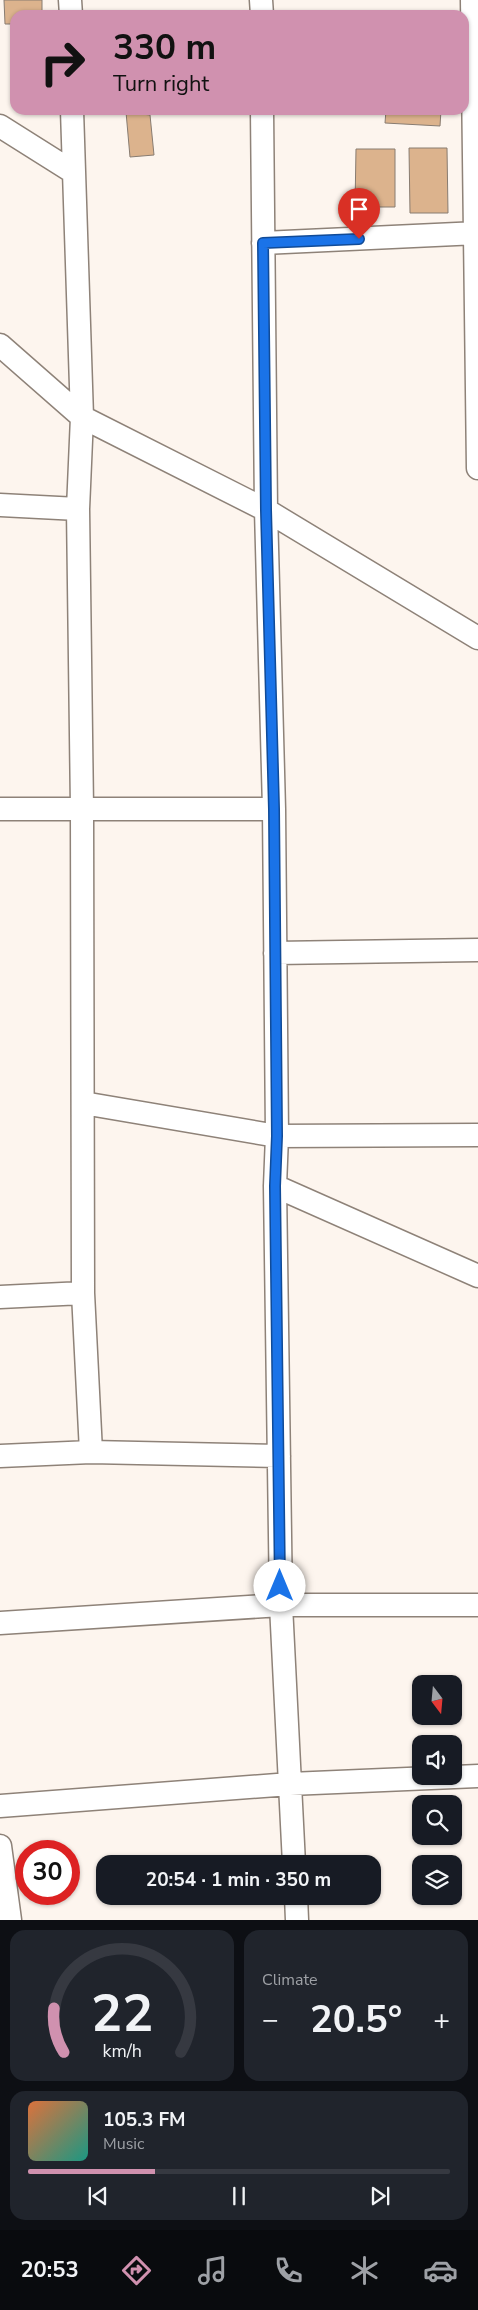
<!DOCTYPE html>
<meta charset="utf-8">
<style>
body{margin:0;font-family:"Nunito Sans",sans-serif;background:#20242c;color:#f1f3f6;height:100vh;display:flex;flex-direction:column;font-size:19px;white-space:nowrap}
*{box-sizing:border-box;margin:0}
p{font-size:16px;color:#9ea1a6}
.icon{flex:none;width:28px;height:28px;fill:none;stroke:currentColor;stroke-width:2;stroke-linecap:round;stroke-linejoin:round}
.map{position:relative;height:1920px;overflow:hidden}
.panel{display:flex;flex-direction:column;gap:10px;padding:10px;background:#0d0f14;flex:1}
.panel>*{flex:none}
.banner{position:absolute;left:10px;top:10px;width:459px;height:105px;border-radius:15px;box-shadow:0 1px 4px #0004;background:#d091af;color:#111;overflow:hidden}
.needle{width:32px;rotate:164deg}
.fabs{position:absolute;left:412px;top:1675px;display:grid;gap:10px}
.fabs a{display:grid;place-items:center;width:50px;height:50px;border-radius:10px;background:#171b24;box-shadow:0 1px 4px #0004;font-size:25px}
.speed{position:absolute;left:15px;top:1840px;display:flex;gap:10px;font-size:25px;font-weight:700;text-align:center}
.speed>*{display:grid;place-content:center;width:65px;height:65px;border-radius:50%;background:#171b24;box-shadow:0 1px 4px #0004;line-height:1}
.speed .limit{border:8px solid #d22;background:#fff;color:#111}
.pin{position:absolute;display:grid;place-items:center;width:42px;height:42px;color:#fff;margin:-51px -21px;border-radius:50% 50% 50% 0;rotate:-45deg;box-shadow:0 0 5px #0007}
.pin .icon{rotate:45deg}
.me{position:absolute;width:55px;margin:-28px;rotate:0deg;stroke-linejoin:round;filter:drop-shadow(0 0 4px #0008)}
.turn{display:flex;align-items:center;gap:18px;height:105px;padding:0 20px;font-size:22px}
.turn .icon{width:65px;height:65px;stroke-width:2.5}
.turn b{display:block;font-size:35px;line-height:42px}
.big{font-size:38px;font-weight:700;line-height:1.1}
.panel .card{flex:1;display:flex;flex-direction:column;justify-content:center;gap:8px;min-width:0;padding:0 18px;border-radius:15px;background:#20242c}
.panel .dial{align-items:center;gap:0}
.dial svg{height:130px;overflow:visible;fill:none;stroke:#363941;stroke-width:7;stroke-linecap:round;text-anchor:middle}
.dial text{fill:#f1f3f6;stroke:none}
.song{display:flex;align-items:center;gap:15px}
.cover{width:60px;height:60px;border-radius:8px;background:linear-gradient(135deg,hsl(20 70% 55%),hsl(170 70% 35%))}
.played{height:5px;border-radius:2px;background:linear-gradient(90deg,#d091af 30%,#363941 30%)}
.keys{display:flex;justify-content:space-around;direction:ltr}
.heat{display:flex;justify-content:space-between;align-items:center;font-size:28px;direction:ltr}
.panel .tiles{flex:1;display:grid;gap:10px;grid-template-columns:1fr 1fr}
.card:last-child{grid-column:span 2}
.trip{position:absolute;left:96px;top:1855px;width:285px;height:50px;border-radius:15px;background:#171b24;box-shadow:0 1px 4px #0004;font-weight:700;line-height:50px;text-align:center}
.menu{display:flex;height:80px;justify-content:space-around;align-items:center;background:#090b0e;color:#9ea1a6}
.menu .icon{width:35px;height:35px}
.menu .active{color:#d091af}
.menu b{font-size:22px;color:#f1f3f6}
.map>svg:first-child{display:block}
.building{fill:#dcb38d;stroke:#887c71}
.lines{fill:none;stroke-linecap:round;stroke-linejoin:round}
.minor-casing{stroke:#8e8278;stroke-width:25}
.minor{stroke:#fff;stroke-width:22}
.route-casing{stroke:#114b97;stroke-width:12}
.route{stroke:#1a73e8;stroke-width:9}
</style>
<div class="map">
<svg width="478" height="1920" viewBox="0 0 478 1920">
<rect width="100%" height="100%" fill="#fdf5ee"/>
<path class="building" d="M4 0H42V15H15V24H5Z
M225 11 226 15H180Z
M386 110H441L440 126 385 123Z
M126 112 150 115 154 155 130 157Z
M409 148H447L448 213H410Z
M356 149H395V207H355Z"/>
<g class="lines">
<defs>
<path id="minor" d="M70 0 71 15
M261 0 262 15
M472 0 478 468
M72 110 82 417 78 509 82 809 83 1293 91 1452
M262 110 266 510 274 809 277 1136 275 1186 281 1605 294 1864
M0 126 73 172
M263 243 478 233
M0 345 82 417 266 510 478 638
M0 505 78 509
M0 809H274
M275 953 478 950
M83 1103 277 1136 478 1135
M275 1186 478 1276
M0 1297 83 1293
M0 1456 91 1452 279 1456
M0 1623 281 1605H478
M0 1806 290 1784 478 1776
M0 1846 10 1920
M296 1896 297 1920"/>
</defs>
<use href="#minor" class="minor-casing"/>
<use href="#minor" class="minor"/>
</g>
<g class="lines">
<defs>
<path id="route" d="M280 1586 275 1186 277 1136 274 809 266 510 263 243 359 239"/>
</defs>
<use href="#route" class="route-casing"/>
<use href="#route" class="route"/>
</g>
</svg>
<div class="fabs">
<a><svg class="needle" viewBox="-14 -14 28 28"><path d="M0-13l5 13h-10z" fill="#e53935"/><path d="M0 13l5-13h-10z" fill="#9ea1a6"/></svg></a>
<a><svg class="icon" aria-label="sound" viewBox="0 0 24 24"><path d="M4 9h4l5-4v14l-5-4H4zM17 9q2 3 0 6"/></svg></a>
<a><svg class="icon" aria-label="search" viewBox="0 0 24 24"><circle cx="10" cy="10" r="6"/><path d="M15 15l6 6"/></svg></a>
<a><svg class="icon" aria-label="layers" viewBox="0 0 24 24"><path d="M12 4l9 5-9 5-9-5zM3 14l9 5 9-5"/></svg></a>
</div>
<div class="speed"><div class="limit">30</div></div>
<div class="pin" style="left:359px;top:239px;background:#d93025"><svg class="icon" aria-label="arrive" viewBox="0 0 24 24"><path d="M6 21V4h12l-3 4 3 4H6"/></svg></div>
<svg class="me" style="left:280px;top:1586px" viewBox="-20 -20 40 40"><circle r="19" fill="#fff"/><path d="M0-13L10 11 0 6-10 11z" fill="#1a73e8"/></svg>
<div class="trip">20:54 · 1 min · 350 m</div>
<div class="banner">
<div class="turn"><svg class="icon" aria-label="right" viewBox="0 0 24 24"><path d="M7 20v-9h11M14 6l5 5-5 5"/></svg><div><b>330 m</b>Turn right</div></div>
</div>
</div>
<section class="panel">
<div class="tiles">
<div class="card dial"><svg viewBox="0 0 100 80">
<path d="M14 69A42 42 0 1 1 86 69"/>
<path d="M14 69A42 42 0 0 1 8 42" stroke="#d091af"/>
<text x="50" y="56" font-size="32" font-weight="700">22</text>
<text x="50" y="72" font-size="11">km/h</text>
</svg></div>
<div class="card"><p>Climate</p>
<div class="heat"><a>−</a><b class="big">20.5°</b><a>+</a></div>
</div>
<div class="card">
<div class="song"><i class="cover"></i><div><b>105.3 FM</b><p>Music</p></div></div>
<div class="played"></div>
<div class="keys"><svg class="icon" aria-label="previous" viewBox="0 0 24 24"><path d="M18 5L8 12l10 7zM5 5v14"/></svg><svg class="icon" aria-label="pause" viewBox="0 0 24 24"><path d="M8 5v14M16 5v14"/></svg><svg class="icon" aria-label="next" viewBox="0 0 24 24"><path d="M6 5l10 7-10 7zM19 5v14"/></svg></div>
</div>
</div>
</section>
<nav class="menu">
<b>20:53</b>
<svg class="icon active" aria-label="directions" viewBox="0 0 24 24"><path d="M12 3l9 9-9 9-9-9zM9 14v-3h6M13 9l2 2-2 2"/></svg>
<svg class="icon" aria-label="music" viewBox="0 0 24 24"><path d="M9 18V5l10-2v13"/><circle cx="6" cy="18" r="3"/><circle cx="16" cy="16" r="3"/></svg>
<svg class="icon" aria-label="phone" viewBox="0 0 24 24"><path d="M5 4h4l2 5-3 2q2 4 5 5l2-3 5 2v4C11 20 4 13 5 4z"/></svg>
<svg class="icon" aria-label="climate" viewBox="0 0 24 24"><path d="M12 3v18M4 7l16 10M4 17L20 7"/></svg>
<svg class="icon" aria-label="car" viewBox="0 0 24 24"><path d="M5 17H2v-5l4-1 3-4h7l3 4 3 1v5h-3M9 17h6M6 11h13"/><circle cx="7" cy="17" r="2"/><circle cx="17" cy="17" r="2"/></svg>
</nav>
